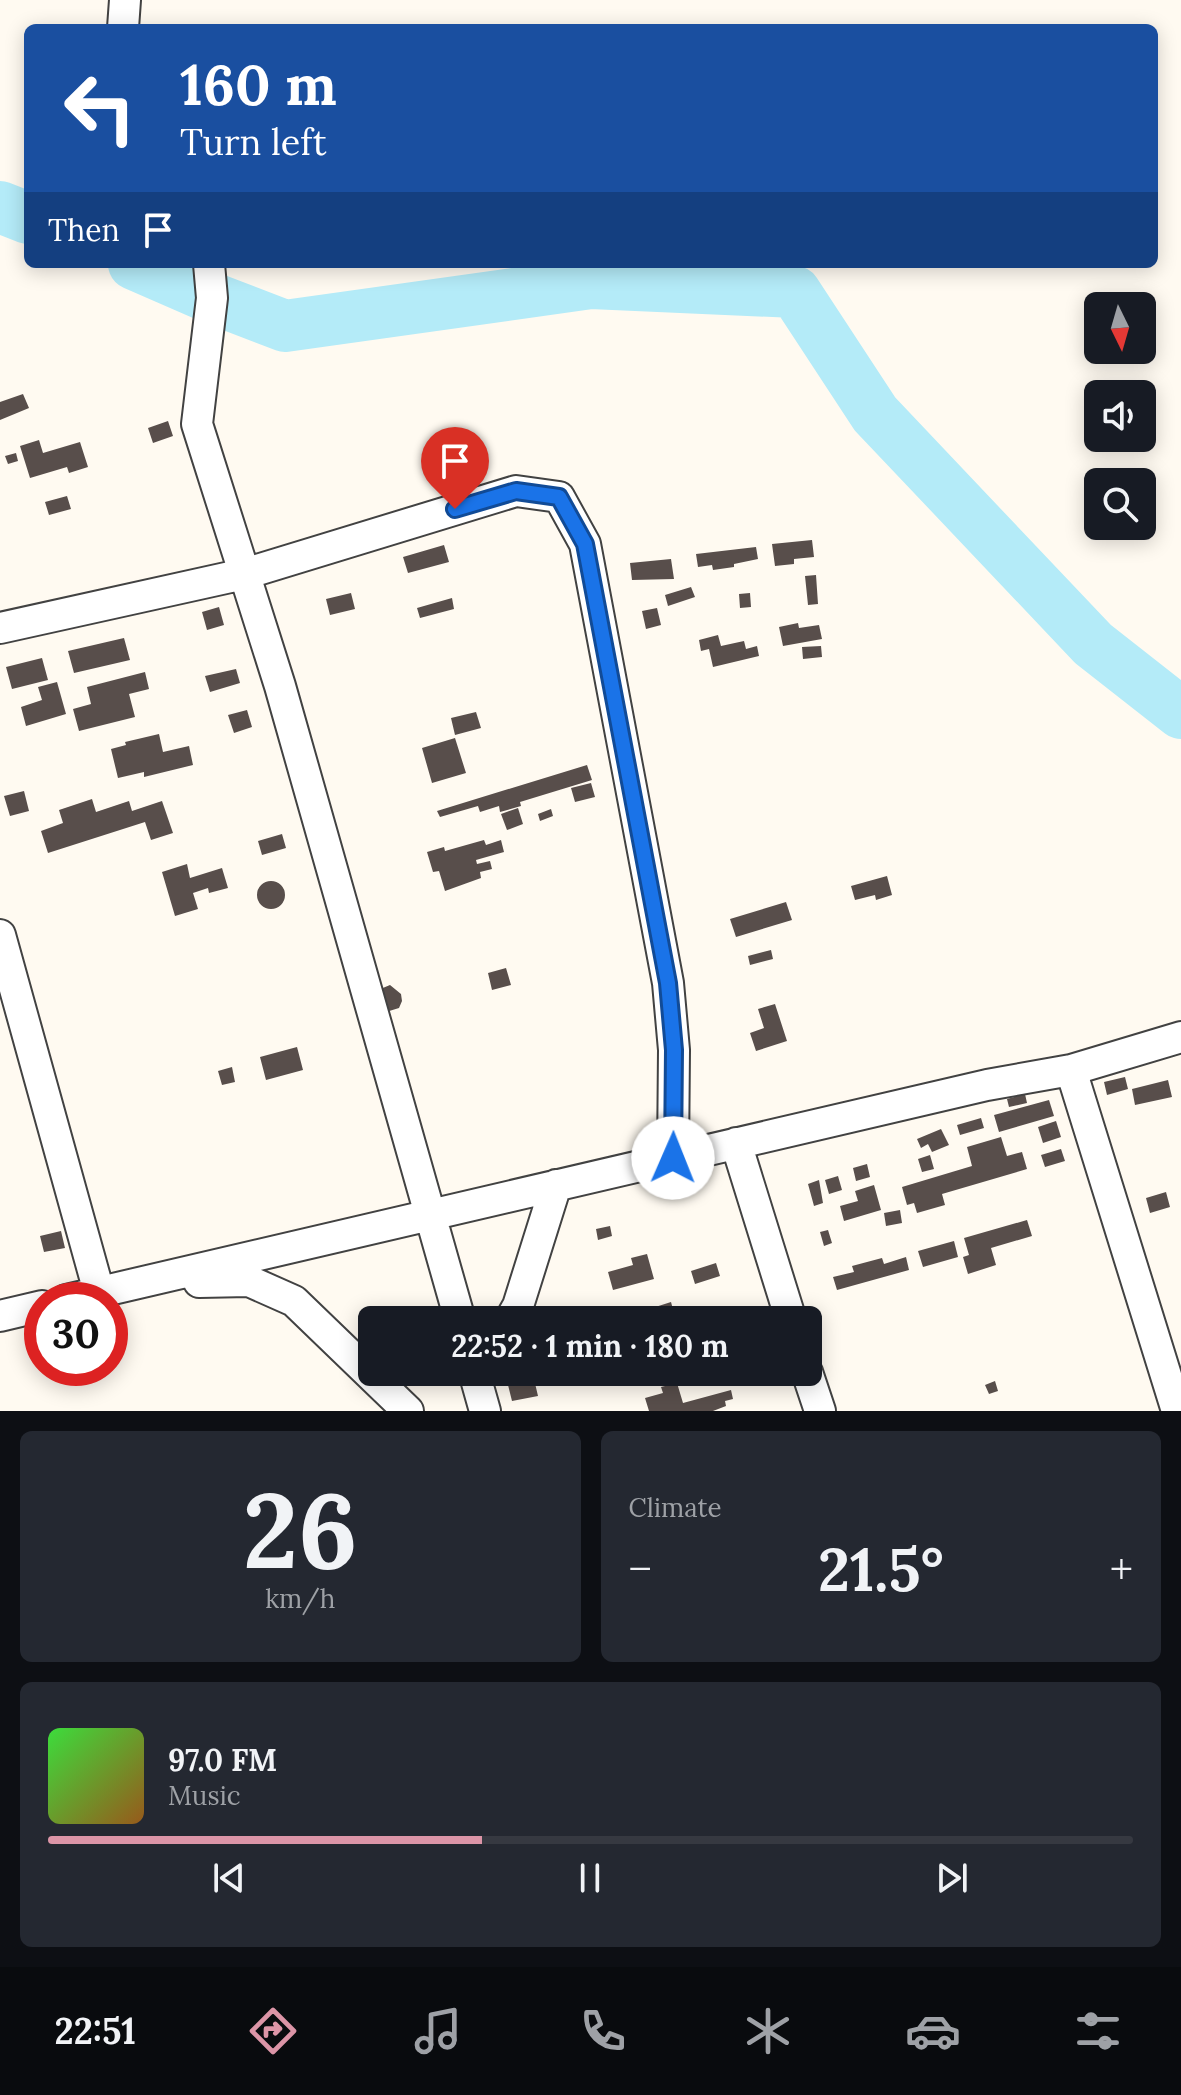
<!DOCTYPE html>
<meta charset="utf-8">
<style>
body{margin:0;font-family:Lora,serif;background:#242831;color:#f1f3f6;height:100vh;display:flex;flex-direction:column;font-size:30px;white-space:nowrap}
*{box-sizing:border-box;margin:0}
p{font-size:26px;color:#9ea1a6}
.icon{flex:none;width:44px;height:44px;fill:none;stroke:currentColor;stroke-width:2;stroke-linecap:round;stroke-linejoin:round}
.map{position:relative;height:1411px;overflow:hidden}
.side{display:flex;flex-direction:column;gap:20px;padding:20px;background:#0d0f14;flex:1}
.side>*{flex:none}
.hud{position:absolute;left:24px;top:24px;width:1134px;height:244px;border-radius:12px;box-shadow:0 4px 20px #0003;background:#1a4fa0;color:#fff;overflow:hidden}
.needle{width:52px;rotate:175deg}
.buttons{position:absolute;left:1084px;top:292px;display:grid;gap:16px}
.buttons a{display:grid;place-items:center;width:72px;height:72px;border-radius:12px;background:#171b24;box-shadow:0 4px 20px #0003;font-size:40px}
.speed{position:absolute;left:24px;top:1282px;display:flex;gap:16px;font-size:40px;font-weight:700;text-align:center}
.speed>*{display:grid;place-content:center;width:104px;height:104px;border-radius:50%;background:#171b24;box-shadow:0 4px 20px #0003;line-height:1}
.speed .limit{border:12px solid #d22;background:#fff;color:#111}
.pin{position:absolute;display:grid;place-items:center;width:68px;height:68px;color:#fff;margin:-82px -34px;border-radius:50% 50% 50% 0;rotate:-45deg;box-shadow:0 0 8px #0007}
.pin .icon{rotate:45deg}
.me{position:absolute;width:88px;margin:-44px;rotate:1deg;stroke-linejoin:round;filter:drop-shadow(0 0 6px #0008)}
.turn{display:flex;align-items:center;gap:28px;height:168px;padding:0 24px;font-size:36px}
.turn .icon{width:104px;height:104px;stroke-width:2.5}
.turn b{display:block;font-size:56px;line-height:68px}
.then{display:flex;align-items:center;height:76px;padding:0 24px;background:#0003;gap:16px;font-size:30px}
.big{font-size:60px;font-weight:700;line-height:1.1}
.side .card{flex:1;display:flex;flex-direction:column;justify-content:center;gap:12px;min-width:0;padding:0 28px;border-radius:12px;background:#242831}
.side .dial{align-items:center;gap:0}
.dial b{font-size:104px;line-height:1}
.song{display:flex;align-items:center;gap:24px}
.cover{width:96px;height:96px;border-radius:12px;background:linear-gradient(135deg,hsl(120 70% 55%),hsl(30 70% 35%))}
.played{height:8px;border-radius:4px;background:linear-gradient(90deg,#dc95a7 40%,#363941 40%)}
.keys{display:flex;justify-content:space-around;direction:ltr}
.heat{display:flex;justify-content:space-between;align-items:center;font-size:44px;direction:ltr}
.side .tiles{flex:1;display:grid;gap:20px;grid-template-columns:1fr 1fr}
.card:last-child{grid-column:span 2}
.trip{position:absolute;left:358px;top:1306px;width:464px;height:80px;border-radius:12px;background:#171b24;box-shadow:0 4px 20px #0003;font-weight:700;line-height:80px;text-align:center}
.tab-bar{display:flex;height:128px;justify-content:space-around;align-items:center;background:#090b0e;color:#9ea1a6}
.tab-bar .icon{width:56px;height:56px}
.tab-bar .current{color:#dc95a7}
.tab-bar b{font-size:36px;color:#f1f3f6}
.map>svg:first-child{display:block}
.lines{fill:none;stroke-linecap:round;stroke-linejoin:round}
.river{stroke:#b4ebf8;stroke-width:52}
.building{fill:#584e4b}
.minor-casing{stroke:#424242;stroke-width:34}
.minor{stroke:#fff;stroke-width:30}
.route-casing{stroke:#114b97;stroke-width:20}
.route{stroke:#1a73e8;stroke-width:14}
</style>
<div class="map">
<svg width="1181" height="1411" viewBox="0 0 1181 1411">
<rect width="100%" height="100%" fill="#fffaf1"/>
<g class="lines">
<path class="river" d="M0 207 28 218
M134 264 212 298 285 326 591 283 795 292 875 414 1093 644 1181 713"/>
</g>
<path class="building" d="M23 394 29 408 0 420V402Z
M168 421 173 436 153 443 148 428Z
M39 440 43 453 80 442 88 467 69 473 67 467 30 478 20 446Z
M16 453 18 461 8 464 5 456Z
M67 496 71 509 49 515 45 502Z
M812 540 814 557 794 559V564L775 566 772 544Z
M444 545 449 562 408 573 403 557Z
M756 547 758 559 734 564V567L713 570 712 565 698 567 696 554Z
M671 559 674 579 632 580 630 563Z
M816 575 818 604 808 605 805 576Z
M691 587 695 597 668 606 665 595Z
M351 593 355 609 330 615 326 599Z
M750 593 751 607 740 608 739 594Z
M452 598 454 609 420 618 417 608Z
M219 607 224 625 207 630 202 612Z
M657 608 661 625 646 629 642 611Z
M798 623 799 628 819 625 822 639 783 646 779 627Z
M718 635 721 646 744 641 746 649 757 646 759 656 713 667 709 649 701 651 699 640Z
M124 638 130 660 74 673 68 651Z
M821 646 822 657 803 659 802 647Z
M42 658 48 680 12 689 6 667Z
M236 669 240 683 210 692 205 676Z
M145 672 149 689 129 694 135 717 79 731 73 709 91 704 87 687Z
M57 682 66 714 26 726 21 707 42 700 38 687Z
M247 710 252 727 234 733 228 715Z
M476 712 481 728 455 735 451 718Z
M159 734 163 752 189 746 193 765 144 777V772L118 778 111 749 126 745 125 742Z
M455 738 466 773 432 783 422 748Z
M587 765 592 780 520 802 521 806 500 812 499 806 480 812 478 806 440 817 437 811Z
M591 783 595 797 575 802 571 788Z
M24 791 29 811 10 816 4 796Z
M92 799 96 812 129 801 132 811 162 801 173 833 151 840 145 822 48 853 41 831 63 823 59 810Z
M518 808 523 824 507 830 501 814Z
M551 809 553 816 540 821 538 814Z
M282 834 286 848 262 855 258 841Z
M484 840 486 845 501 840 504 852 476 860 477 864 490 861 492 869 480 872 481 878 445 891 439 871 433 872 427 852 444 847 445 851Z
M187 864 190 878 222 868 228 888 209 893 208 888 193 893 198 909 175 916 162 872Z
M887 876 892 895 876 900 875 895 855 900 851 886Z
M257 895a14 14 0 1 1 28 0a14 14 0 1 1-28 0Z
M786 902 792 920 736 937 730 919Z
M771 950 773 959 750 965 748 956Z
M506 968 511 985 492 990 488 973Z
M390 985 401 994 402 1001 399 1008 386 1012 378 990Z
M775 1004 787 1041 756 1051 750 1033 764 1028 758 1009Z
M297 1047 303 1070 266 1080 260 1057Z
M232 1067 235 1082 222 1085 218 1071Z
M1125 1077 1128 1089 1107 1095 1104 1082Z
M1168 1080 1172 1097 1135 1105 1132 1089Z
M1025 1094 1027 1103 1009 1107 1007 1099Z
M1049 1100 1054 1116 999 1132 994 1115Z
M981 1118 984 1128 960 1135 957 1125Z
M1056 1121 1061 1137 1043 1143 1038 1127Z
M941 1129 949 1145 932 1152 928 1144 921 1148 917 1139Z
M1001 1137 1007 1156 1022 1152 1027 1169 942 1194 945 1205 917 1213 914 1203 907 1205 902 1187 972 1166 967 1147Z
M1061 1149 1065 1161 1045 1167 1041 1155Z
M930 1155 934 1169 922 1172 918 1159Z
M867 1164 870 1177 856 1181 853 1168Z
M838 1176 842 1190 829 1194 825 1180Z
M819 1180 823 1203 814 1206 808 1184Z
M874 1185 881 1210 844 1221 840 1206 858 1201 855 1191Z
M1166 1192 1170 1207 1150 1213 1146 1198Z
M900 1210 902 1223 886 1226 884 1213Z
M1027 1220 1032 1236 991 1248 996 1265 968 1274 963 1257 969 1255 964 1238Z
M610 1226 612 1236 598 1240 596 1229Z
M828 1230 832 1243 824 1246 820 1232Z
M61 1231 65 1248 44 1252 40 1236Z
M954 1241 958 1257 923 1267 918 1251Z
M647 1254 654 1279 613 1290 608 1272 633 1265 631 1258Z
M906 1257 909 1270 837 1290 833 1277 854 1272 852 1266 882 1258 884 1264Z
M716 1263 720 1276 695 1284 691 1271Z
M671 1302 675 1317 649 1320 646 1310Z
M534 1379 538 1396 512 1401 508 1385Z
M995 1381 998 1391 989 1394 985 1385Z
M677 1383 683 1403 731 1390 733 1399 725 1401 726 1406 713 1411H649L645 1398 663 1393 661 1387Z"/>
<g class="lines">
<defs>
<path id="minor" d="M123 28 125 0
M209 264 212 298 197 424 280 686 460 1320
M0 628 244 574 516 491 559 497 585 544 668 983 674 1050 673 1158
M0 935 99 1292
M1071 1070 1181 1037
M736 1143 791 1320
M199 1282 249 1281 294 1301 408 1411
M66 1300 987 1085 1071 1070 1177 1411
M0 1316 42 1306
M510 1320 518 1306 556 1185
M474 1372 485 1411
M807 1372 820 1411"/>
</defs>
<use href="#minor" class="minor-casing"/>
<use href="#minor" class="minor"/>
</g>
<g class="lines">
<defs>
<path id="route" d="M455 509 516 491 559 497 585 544 668 983 674 1050 673 1158"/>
</defs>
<use href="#route" class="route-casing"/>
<use href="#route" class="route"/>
</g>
</svg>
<div class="buttons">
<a><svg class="needle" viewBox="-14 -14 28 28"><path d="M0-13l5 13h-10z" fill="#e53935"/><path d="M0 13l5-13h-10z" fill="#9ea1a6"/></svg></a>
<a><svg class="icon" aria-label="sound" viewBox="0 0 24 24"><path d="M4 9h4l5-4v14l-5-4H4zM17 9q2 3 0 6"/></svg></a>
<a><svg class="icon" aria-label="search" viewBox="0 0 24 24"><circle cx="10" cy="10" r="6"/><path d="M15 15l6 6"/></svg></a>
</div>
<div class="speed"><div class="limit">30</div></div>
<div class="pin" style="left:455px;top:509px;background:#d93025"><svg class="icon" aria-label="arrive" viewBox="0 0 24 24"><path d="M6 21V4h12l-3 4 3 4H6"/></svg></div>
<svg class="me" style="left:673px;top:1158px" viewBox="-20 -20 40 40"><circle r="19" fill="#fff"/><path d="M0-13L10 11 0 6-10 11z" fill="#1a73e8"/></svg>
<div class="trip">22:52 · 1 min · 180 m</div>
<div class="hud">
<div class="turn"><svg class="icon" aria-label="left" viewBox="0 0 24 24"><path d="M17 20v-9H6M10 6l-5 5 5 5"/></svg><div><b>160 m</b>Turn left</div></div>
<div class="then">Then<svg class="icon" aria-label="arrive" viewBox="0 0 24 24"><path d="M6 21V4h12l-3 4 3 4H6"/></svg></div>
</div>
</div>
<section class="side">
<div class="tiles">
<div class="card dial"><b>26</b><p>km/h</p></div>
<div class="card"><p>Climate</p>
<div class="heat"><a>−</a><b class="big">21.5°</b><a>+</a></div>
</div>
<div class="card">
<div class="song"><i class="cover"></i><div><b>97.0 FM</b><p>Music</p></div></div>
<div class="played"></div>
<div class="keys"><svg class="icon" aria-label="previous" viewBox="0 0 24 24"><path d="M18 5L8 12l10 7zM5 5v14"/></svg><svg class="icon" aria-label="pause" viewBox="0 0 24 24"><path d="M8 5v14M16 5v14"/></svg><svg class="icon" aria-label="next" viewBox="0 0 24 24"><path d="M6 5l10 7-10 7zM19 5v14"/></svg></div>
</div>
</div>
</section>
<nav class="tab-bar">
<b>22:51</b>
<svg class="icon current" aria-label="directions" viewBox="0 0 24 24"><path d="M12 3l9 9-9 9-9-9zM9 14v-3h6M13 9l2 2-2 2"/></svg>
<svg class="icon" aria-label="music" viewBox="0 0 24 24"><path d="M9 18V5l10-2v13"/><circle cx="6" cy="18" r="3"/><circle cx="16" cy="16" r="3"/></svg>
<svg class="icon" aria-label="phone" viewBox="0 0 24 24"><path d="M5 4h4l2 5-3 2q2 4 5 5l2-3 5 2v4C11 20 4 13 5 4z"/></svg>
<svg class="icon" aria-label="climate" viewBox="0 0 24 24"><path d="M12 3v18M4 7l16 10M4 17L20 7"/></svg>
<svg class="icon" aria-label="car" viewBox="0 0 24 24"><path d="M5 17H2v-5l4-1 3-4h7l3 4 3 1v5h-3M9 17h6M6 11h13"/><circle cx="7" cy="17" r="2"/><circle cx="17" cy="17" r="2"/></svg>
<svg class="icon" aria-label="filters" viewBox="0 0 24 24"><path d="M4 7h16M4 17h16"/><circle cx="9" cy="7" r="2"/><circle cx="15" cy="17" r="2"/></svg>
</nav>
